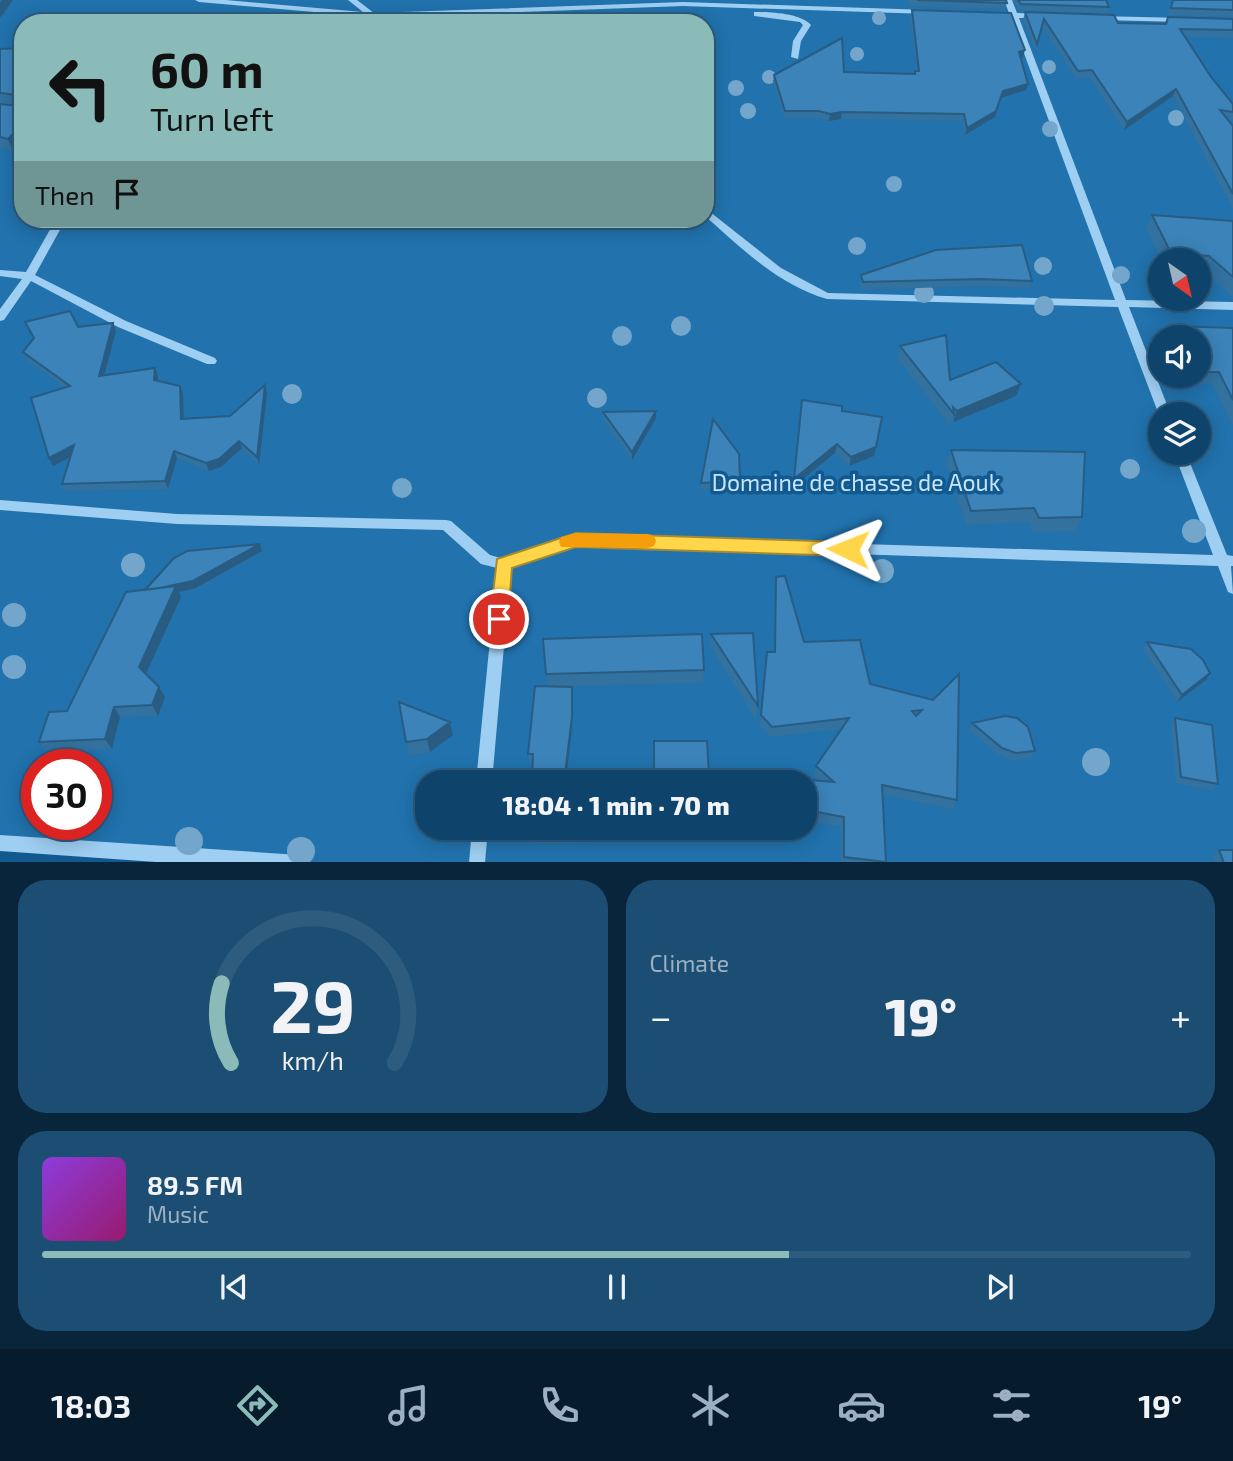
<!DOCTYPE html>
<meta charset="utf-8">
<style>
body{margin:0;font-family:"Exo 2",sans-serif;background:#1c4e74;color:#f1f3f6;height:100vh;display:flex;flex-direction:column;font-size:26px;white-space:nowrap}
*{box-sizing:border-box;margin:0}
p{font-size:23px;color:#9bb0c2}
.icon{flex:none;width:38px;height:38px;fill:none;stroke:currentColor;stroke-width:2;stroke-linecap:round;stroke-linejoin:round}
.map{position:relative;height:862px;overflow:hidden}
.sheet{display:flex;flex-direction:column;gap:18px;padding:18px;background:#08253b;flex:1}
.sheet>*{flex:none}
.top-card{position:absolute;left:14px;top:14px;width:700px;height:214px;border-radius:28px;box-shadow:0 4px 18px #0003,0 0 0 2px #2e5c7f;background:#8bbbb9;color:#111;overflow:hidden}
.needle{width:46px;rotate:146deg}
.tools{position:absolute;left:1148px;top:248px;display:grid;gap:14px}
.tools a{display:grid;place-items:center;width:63px;height:63px;border-radius:50%;background:#0e436c;box-shadow:0 4px 18px #0003,0 0 0 2px #2e5c7f;font-size:35px}
.speed{position:absolute;left:21px;top:749px;display:flex;gap:14px;font-size:35px;font-weight:700;text-align:center}
.speed>*{display:grid;place-content:center;width:91px;height:91px;border-radius:50%;background:#0e436c;box-shadow:0 4px 18px #0003,0 0 0 2px #2e5c7f;line-height:1}
.speed .limit{border:10px solid #d22;background:#fff;color:#111}
.pin{position:absolute;display:grid;place-items:center;width:60px;height:60px;color:#fff;margin:-30px;border:4px solid #fff;border-radius:50%;box-shadow:0 2px 7px #0007}
.me{position:absolute;width:77px;margin:-38px;rotate:272deg;stroke-linejoin:round;filter:drop-shadow(0 0 5px #0008)}
.turn{display:flex;align-items:center;gap:24px;height:147px;padding:0 21px;font-size:32px}
.turn .icon{width:91px;height:91px;stroke-width:2.5}
.turn b{display:block;font-size:49px;line-height:60px}
.then{display:flex;align-items:center;height:66px;padding:0 21px;background:#0003;gap:14px;font-size:26px}
.big{font-size:52px;font-weight:800;line-height:1.1}
.sheet .tile{flex:1;display:flex;flex-direction:column;justify-content:center;gap:10px;min-width:0;padding:0 24px;border-radius:28px;background:#1c4e74}
.sheet .dial{align-items:center;gap:0}
.dial svg{height:182px;overflow:visible;fill:none;stroke:#2e5c7f;stroke-width:7;stroke-linecap:round;text-anchor:middle}
.dial text{fill:#f1f3f6;stroke:none}
.song{display:flex;align-items:center;gap:21px}
.cover{width:84px;height:84px;border-radius:10px;background:linear-gradient(135deg,hsl(270 70% 55%),hsl(320 70% 35%))}
.played{height:7px;border-radius:4px;background:linear-gradient(90deg,#8bbbb9 65%,#2e5c7f 65%)}
.keys{display:flex;justify-content:space-around;direction:ltr}
.heat{display:flex;justify-content:space-between;align-items:center;font-size:38px;direction:ltr}
.sheet .tiles{flex:1;display:grid;gap:18px;grid-template-columns:1fr 1fr}
.tile:last-child{grid-column:span 2}
.trip{position:absolute;left:415px;top:770px;width:402px;height:70px;border-radius:28px;background:#0e436c;box-shadow:0 4px 18px #0003,0 0 0 2px #2e5c7f;font-weight:800;line-height:70px;text-align:center}
.dock{display:flex;height:112px;justify-content:space-around;align-items:center;background:#061b2b;color:#9bb0c2}
.dock .icon{width:49px;height:49px}
.dock .on{color:#8bbbb9}
.dock b{font-size:32px;color:#f1f3f6}
.map>svg:first-child{display:block}
.green{fill:#2172ad;fill-rule:evenodd}
.lines{fill:none;stroke-linecap:round;stroke-linejoin:round}
.minor{fill:#9ecef2;fill-rule:evenodd}
.tree{fill:#74a6cc}
.wall{fill:#33719f}
.shaded-wall{fill:#295c82}
.building{fill:#3b83b9;stroke:#295c82;stroke-width:2;fill-rule:evenodd}
.route{fill:#ffd54a;stroke:#a68a30;stroke-width:2}
.slow{fill:#f59e0b}
.labels{text-anchor:middle;stroke-width:7;stroke-linejoin:round;paint-order:stroke}
.park-label{font-size:23px;fill:#c5e5fd;stroke:#125990}
</style>
<div class="map">
<svg width="1233" height="863" viewBox="0 0 1233 863">
<rect width="100%" height="100%" fill="#125990"/>
<path class="green" d="M0 0H1233V862L289 863 0 843ZM23 23H705V219H23ZM1160 261H1199V299H1160ZM1160 338H1199V376H1160ZM1160 415H1199V453H1160ZM37 765H96V824H37ZM427 782H805V828H427Z"/>
<g class="lines">
<path class="minor" d="M195 0H226L363 12 348 0H357L374 13 683 2 928 10 932 12 928 14 683 6 386 17 401 23H388L371 17 199 2Z
M1004 0H1012L1017 13 1040 14 1044 16 1040 18H1019L1126 300 1233 302V310L1129 307 1171 415H1160V417L1159 415 1118 307 827 299C779 285 742 249 705 216V208L781 268 828 293 1115 300 1011 18 995 17 991 15 995 13H1009Z
M754 12C770 12 800 13 811 25L801 41 798 59 791 57 793 41 803 25 800 22 754 16Z
M1097 16 1184 18 1188 20 1184 22 1100 20 1096 18Z
M56 219H66L35 275 126 321 215 358 217 361 215 364H207L118 327 31 281 4 320 0 321V309L22 279 0 276V270L26 272Z
M1174 453H1186L1227 555 1233 556V566H1231L1233 594 1228 592 1218 566 576 545 511 567 492 782H476L497 568 481 564 443 530 177 524 0 510V500L177 514 446 520 451 521 490 555 504 559 576 535 1213 555Z
M472 828H488L485 863H469Z
M0 835 299 855 305 857 307 863H170L0 851Z"/>
</g>
<g class="tree">
<circle cx="879" cy="18" r="7"/>
<circle cx="857" cy="54" r="7"/>
<circle cx="1049" cy="67" r="7"/>
<circle cx="769" cy="77" r="7"/>
<circle cx="736" cy="88" r="8"/>
<circle cx="748" cy="111" r="8"/>
<circle cx="1176" cy="118" r="8"/>
<circle cx="1050" cy="129" r="8"/>
<circle cx="894" cy="184" r="8"/>
<circle cx="857" cy="246" r="9"/>
<circle cx="1043" cy="266" r="9"/>
<circle cx="1121" cy="275" r="9"/>
<circle cx="924" cy="293" r="10"/>
<circle cx="1044" cy="306" r="10"/>
<circle cx="681" cy="326" r="10"/>
<circle cx="622" cy="336" r="10"/>
<circle cx="292" cy="394" r="10"/>
<circle cx="597" cy="398" r="10"/>
<circle cx="1130" cy="469" r="10"/>
<circle cx="402" cy="488" r="10"/>
<circle cx="1194" cy="531" r="12"/>
<circle cx="133" cy="565" r="12"/>
<circle cx="882" cy="571" r="12"/>
<circle cx="14" cy="615" r="12"/>
<circle cx="14" cy="667" r="12"/>
<circle cx="1096" cy="762" r="14"/>
<circle cx="189" cy="841" r="14"/>
<circle cx="301" cy="851" r="14"/>
</g>
<path class="wall" d="M908 0H1006L1007 3 1005 9 909 6Z
M1013 0H1106L1109 7 1107 13 1019 10Z
M1173 0H1233V17L1168 15Z
M912 10 1023 57 1020 58 1028 84 1026 90 1001 98 995 117 965 135 962 121 841 119 829 121 818 118H784L773 82 774 75 844 72 914 74 915 71H917L910 16Z
M1025 12 1118 23 1166 24 1233 19V38L1185 37 1211 77 1233 104V120L1228 119 1233 126V209L1173 96 1124 130 1090 78H1076L1042 27 1035 51 1023 20Z
M23 48V141L13 151 0 148V49Z
M1152 215 1233 221V297L1203 270H1199V261H1162L1146 228Z
M861 275 1032 281 1029 288 978 286 861 290 860 282Z
M25 322 78 327 113 323 116 331 104 375 158 376V381L180 386 183 394 184 419 230 416 267 393 259 465 242 448 221 467 209 471 177 458 168 489 66 491 62 484 71 457 53 466 49 458 65 387 27 360 23 352 34 339Z
M1174 326 1233 328V425L1212 384H1188L1185 376H1199V338H1168Z
M900 346 950 380 1021 384 1016 396 953 422 952 421 950 426 897 358Z
M801 408 842 411 874 456 849 466 835 453 792 488Z
M603 412 656 418 632 460 603 419Z
M951 450 1082 517 1076 531 1033 532 1029 522 966 525 947 464Z
M740 481 739 488 701 490V483Z
M262 551 196 588 179 592 181 597 146 674 159 687 165 697 158 716 120 717 112 749 46 752 39 742 67 711 145 590Z
M776 577 804 642 870 684 933 700 957 800 953 809 882 795 886 863H841V827L814 822 805 812V782H784L785 778 819 781 813 776 816 766 842 729 771 737 759 725 767 652H774L775 588Z
M711 634 758 706 756 720 710 647Z
M543 639 704 670 703 683 564 686 572 727 566 782H532L533 764H529L528 754 547 686Z
M1147 642 1210 673 1206 680 1177 702 1143 649Z
M1175 718 1218 784 1213 791 1176 783 1171 724Z
M972 723 1035 751 1031 757 1013 760 999 755 969 730Z
M453 735 430 752 410 755 406 742Z
M654 741 709 775V779L767 782H653Z
M619 828V842L532 844 531 835Z
M1219 850 1233 863H1216L1213 856Z"/>
<path class="shaded-wall" d="M2 0H13L0 18V3Z
M1025 50 1023 57 1017 59 1019 52Z
M1028 84 1026 90 1001 98 995 117 965 135 967 128 1003 91Z
M1176 89 1173 96 1124 130 1127 122Z
M842 112 841 119 829 121 830 114Z
M23 124V141L13 151 8 139Z
M113 323 116 331 102 384 99 376Z
M155 368 158 376 157 387 154 380Z
M1021 384 1016 396 953 422 957 411Z
M265 385 267 393 259 465 257 457Z
M180 386 183 394 184 426 181 419Z
M656 411V418L632 460V452Z
M239 441 242 448 221 467 209 471 206 463Z
M837 444 835 453 792 488 794 479Z
M74 445 78 453 53 466 49 458Z
M876 447 874 456 849 466 851 457Z
M174 451 177 458 168 489 165 481Z
M260 544 262 551 196 588 179 592 181 597 144 678 139 667 144 591Z
M1210 673 1206 680 1177 702 1182 695Z
M159 687 165 697 158 716 152 705Z
M572 697V727L566 782H564Z
M114 707 120 717 112 749 105 739Z
M450 722 453 735 430 752 427 739Z"/>
<path class="building" d="M917 0H1006L1007 3Z
M1018 0H1106L1109 7 1021 4Z
M1173 0H1233V10L1171 8Z
M912 10 1011 13 1025 50 1019 52 1028 84 1003 91 996 111 967 128 964 114 842 112 830 114 819 111H785L774 75 842 38 844 72 915 74V71H919Z
M1025 12 1114 15 1118 23 1166 24 1168 17 1233 19V30L1180 29 1211 77 1233 104V112L1220 110 1233 126V194L1176 89 1127 122 1092 70 1078 71 1044 19 1037 44Z
M23 48V79L22 81H23V124L8 139 0 137V104L18 106 21 97 18 95 0 93V49Z
M1152 215 1233 221V277L1209 256 1171 253Z
M1022 245 1032 281 980 279 863 282 861 275 936 250Z
M70 311 78 327 113 323 99 376 155 368 154 380 180 386 181 419 230 416 265 385 257 457 239 441 219 459 206 463 174 451 165 481 62 484 74 445 49 458 31 398 70 386 23 352 34 338 25 322Z
M1174 326 1233 328V400L1219 372H1199V338H1179Z
M946 335 950 380 996 362 1021 384 957 411 953 407 954 414 900 346Z
M802 400 842 406V411L882 417 876 447 851 457 837 444 794 479Z
M656 411 632 452 603 412Z
M713 419 739 454 740 481 701 483Z
M951 450 1085 452 1082 517 1039 518 1034 508 971 511Z
M260 544 193 581 160 588 145 590 174 558 187 551Z
M785 576 804 642 860 640 870 684 933 700 959 674 957 800 882 785 886 862 844 857V817L817 812 805 800V782H789L785 778 834 782 816 766 849 718 772 727 761 715 767 652H775L776 577ZM922 710 916 716 912 711Z
M176 586 139 667 159 687 152 705 114 707 105 739 39 742 49 712 67 711 126 592Z
M753 633 758 706 711 634Z
M702 634 704 670 546 674 543 639Z
M1147 642 1191 649 1203 660 1210 673 1182 695Z
M535 686 572 687V717L564 782H532L533 754H528Z
M399 702 450 722 427 739 406 742Z
M1005 716 1017 718 1028 727 1035 751 1016 753 1002 748 972 723Z
M1175 718 1212 725 1218 784 1181 777Z
M654 741H707L709 775H654Z
M747 772 757 773 767 782H690Z
M531 828H619V832L531 835Z
M1219 850H1233V863H1224Z"/>
<path class="route" d="M576 533 848 542 854 544 856 549 854 554 848 556 576 547 512 568 508 619 505 624 499 626 492 624 490 619 497 559Z"/>
<path class="slow" d="M576 533 648 534 654 536 656 541 654 546 648 548 561 547 559 542 561 537Z"/>
<g class="labels">
<g class="park-label">
<text x="856" y="491">Domaine de chasse de Aouk</text>
</g>
</g>
</svg>
<div class="tools">
<a><svg class="needle" viewBox="-14 -14 28 28"><path d="M0-13l5 13h-10z" fill="#e53935"/><path d="M0 13l5-13h-10z" fill="#9bb0c2"/></svg></a>
<a><svg class="icon" aria-label="sound" viewBox="0 0 24 24"><path d="M4 9h4l5-4v14l-5-4H4zM17 9q2 3 0 6"/></svg></a>
<a><svg class="icon" aria-label="layers" viewBox="0 0 24 24"><path d="M12 4l9 5-9 5-9-5zM3 14l9 5 9-5"/></svg></a>
</div>
<div class="speed"><div class="limit">30</div></div>
<div class="pin" style="left:499px;top:619px;background:#d93025"><svg class="icon" aria-label="arrive" viewBox="0 0 24 24"><path d="M6 21V4h12l-3 4 3 4H6"/></svg></div>
<svg class="me" style="left:848px;top:549px" viewBox="-20 -20 40 40"><path d="M0-17L14 15 0 8-14 15z" fill="#ffd54a" stroke="#fff" stroke-width="4"/></svg>
<div class="trip">18:04 · 1 min · 70 m</div>
<div class="top-card">
<div class="turn"><svg class="icon" aria-label="left" viewBox="0 0 24 24"><path d="M17 20v-9H6M10 6l-5 5 5 5"/></svg><div><b>60 m</b>Turn left</div></div>
<div class="then">Then<svg class="icon" aria-label="arrive" viewBox="0 0 24 24"><path d="M6 21V4h12l-3 4 3 4H6"/></svg></div>
</div>
</div>
<section class="sheet">
<div class="tiles">
<div class="tile dial"><svg viewBox="0 0 100 80">
<path d="M14 69A42 42 0 1 1 86 69"/>
<path d="M14 69A42 42 0 0 1 10 34" stroke="#8bbbb9"/>
<text x="50" y="56" font-size="32" font-weight="700">29</text>
<text x="50" y="72" font-size="11">km/h</text>
</svg></div>
<div class="tile"><p>Climate</p>
<div class="heat"><a>−</a><b class="big">19°</b><a>+</a></div>
</div>
<div class="tile">
<div class="song"><i class="cover"></i><div><b>89.5 FM</b><p>Music</p></div></div>
<div class="played"></div>
<div class="keys"><svg class="icon" aria-label="previous" viewBox="0 0 24 24"><path d="M18 5L8 12l10 7zM5 5v14"/></svg><svg class="icon" aria-label="pause" viewBox="0 0 24 24"><path d="M8 5v14M16 5v14"/></svg><svg class="icon" aria-label="next" viewBox="0 0 24 24"><path d="M6 5l10 7-10 7zM19 5v14"/></svg></div>
</div>
</div>
</section>
<nav class="dock">
<b>18:03</b>
<svg class="icon on" aria-label="directions" viewBox="0 0 24 24"><path d="M12 3l9 9-9 9-9-9zM9 14v-3h6M13 9l2 2-2 2"/></svg>
<svg class="icon" aria-label="music" viewBox="0 0 24 24"><path d="M9 18V5l10-2v13"/><circle cx="6" cy="18" r="3"/><circle cx="16" cy="16" r="3"/></svg>
<svg class="icon" aria-label="phone" viewBox="0 0 24 24"><path d="M5 4h4l2 5-3 2q2 4 5 5l2-3 5 2v4C11 20 4 13 5 4z"/></svg>
<svg class="icon" aria-label="climate" viewBox="0 0 24 24"><path d="M12 3v18M4 7l16 10M4 17L20 7"/></svg>
<svg class="icon" aria-label="car" viewBox="0 0 24 24"><path d="M5 17H2v-5l4-1 3-4h7l3 4 3 1v5h-3M9 17h6M6 11h13"/><circle cx="7" cy="17" r="2"/><circle cx="17" cy="17" r="2"/></svg>
<svg class="icon" aria-label="filters" viewBox="0 0 24 24"><path d="M4 7h16M4 17h16"/><circle cx="9" cy="7" r="2"/><circle cx="15" cy="17" r="2"/></svg>
<b>19°</b>
</nav>
